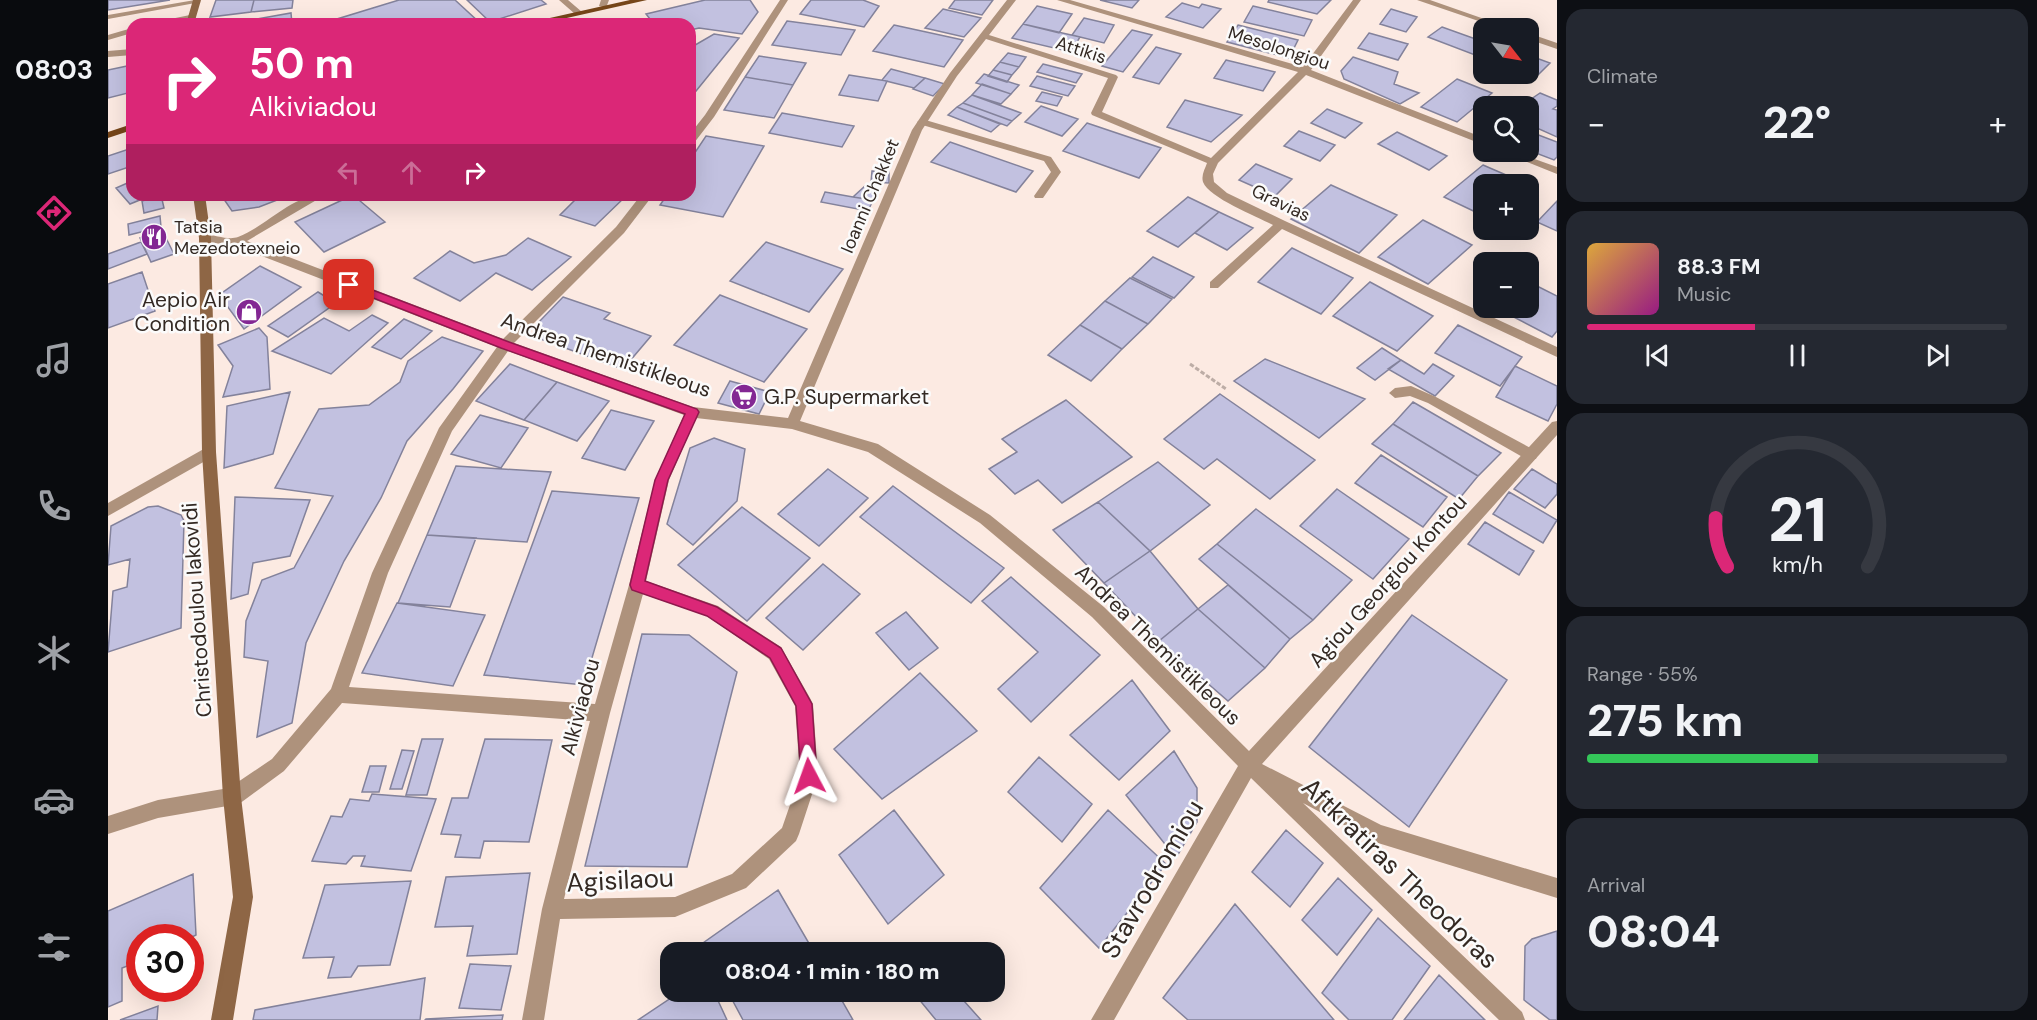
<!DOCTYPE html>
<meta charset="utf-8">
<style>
body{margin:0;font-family:"DM Sans",sans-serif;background:#242831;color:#f1f3f6;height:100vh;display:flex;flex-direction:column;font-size:22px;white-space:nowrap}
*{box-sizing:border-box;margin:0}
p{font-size:20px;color:#9ea1a6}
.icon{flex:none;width:33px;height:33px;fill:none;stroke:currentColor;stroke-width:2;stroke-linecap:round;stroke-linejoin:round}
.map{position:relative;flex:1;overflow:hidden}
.drawer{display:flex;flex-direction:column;gap:9px;padding:9px;background:#0d0f14;width:480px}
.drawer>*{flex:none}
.banner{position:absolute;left:18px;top:18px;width:570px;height:183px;border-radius:18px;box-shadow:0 6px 24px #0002;background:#db2777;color:#fff;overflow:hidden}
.needle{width:39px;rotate:121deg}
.tools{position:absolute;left:1365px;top:18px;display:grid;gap:12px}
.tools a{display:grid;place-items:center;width:66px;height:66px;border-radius:12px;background:#171b24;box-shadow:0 6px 24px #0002;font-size:30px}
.speed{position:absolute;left:18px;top:924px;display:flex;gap:12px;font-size:30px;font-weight:700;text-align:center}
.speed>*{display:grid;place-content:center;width:78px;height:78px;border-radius:50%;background:#171b24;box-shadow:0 6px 24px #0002;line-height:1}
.speed .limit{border:9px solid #d22;background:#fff;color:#111}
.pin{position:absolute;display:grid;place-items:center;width:51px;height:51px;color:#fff;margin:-26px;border-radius:12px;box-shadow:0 3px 9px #0006}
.me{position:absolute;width:66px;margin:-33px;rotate:356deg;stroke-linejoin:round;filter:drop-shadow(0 0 4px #0008)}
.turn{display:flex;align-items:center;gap:21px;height:126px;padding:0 24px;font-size:27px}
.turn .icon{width:78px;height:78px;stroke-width:2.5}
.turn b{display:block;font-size:42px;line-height:51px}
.lanes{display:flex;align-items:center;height:57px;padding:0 24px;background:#0003;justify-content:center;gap:30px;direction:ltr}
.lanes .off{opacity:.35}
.big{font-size:45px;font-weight:800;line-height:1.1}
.drawer .card{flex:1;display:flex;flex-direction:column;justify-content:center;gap:9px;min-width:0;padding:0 21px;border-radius:18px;background:#242831}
.drawer .dial{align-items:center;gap:0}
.dial svg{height:156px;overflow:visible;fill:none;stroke:#363941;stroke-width:7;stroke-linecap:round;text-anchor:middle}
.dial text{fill:#f1f3f6;stroke:none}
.song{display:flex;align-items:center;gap:18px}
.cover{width:72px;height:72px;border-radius:9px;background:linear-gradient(135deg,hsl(40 70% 55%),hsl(310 70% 35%))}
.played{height:6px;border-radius:3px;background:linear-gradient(90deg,#db2777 40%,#363941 40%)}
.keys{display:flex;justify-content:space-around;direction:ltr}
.heat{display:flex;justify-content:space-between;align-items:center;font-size:33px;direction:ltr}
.charge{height:9px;border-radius:4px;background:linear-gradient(90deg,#34c759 55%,#363941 0)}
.trip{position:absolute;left:552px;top:942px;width:345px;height:60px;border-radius:18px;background:#171b24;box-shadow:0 6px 24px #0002;font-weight:800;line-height:60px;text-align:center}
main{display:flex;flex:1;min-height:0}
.tabs{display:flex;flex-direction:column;width:108px;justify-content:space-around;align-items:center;background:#090b0e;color:#9ea1a6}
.tabs .icon{width:42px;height:42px}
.tabs .selected{color:#db2777}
.tabs b{font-size:27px;color:#f1f3f6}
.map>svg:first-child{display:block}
.building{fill:#c2c1e0;stroke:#83829b;stroke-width:1.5}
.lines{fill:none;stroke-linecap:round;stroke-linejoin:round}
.path{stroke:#bdada6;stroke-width:3;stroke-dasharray:4.5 2;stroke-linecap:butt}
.lane{fill:#ae927c;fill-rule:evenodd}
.street{fill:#ae927c;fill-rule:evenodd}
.secondary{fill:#8e6645;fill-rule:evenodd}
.primary{fill:#764619;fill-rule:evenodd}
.route{fill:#db2777;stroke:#8e194d;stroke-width:1.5}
.labels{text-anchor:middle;stroke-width:5;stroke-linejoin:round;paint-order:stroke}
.far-street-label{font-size:18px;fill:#332923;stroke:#fbfbfb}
.far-poi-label{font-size:18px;fill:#332923;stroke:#fbfbfb;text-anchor:start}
.poi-label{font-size:21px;fill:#332923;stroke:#fbfbfb;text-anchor:end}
.street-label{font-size:21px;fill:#332923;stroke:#fbfbfb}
.near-street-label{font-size:26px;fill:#332923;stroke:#fbfbfb}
</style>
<main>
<nav class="tabs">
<b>08:03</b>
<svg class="icon selected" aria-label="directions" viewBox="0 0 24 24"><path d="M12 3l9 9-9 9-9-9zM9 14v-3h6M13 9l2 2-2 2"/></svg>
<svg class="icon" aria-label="music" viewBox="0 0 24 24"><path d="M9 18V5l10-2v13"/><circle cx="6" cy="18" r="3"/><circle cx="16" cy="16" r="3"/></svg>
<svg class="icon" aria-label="phone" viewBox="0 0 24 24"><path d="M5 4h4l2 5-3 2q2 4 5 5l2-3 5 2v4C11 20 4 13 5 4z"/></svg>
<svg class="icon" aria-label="climate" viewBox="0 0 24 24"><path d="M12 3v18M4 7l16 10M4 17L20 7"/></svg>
<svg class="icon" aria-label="car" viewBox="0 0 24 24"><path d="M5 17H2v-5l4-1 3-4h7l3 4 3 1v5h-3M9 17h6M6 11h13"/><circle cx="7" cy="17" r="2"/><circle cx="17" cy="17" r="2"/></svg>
<svg class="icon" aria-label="filters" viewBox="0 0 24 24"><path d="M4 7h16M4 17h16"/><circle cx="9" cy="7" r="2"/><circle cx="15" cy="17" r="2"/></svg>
</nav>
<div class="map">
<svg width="1449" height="1020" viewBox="0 0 1449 1020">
<rect width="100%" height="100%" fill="#fceae2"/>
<path class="building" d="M0 0H62L0 10Z
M108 0H146L143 12 102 17Z
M146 0H185L184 8 143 12Z
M291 0H347L372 23 233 24 229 19Z
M359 0H433L438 4 382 22Z
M597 0H642L650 12 634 34 591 28 582 30V24H546L538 14Z
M703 0H755L771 6 756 27 692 14Z
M847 0H885L874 15 841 8Z
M992 0H1031L1024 8Z
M1161 0H1223L1209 14 1160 2Z
M1074 3 1091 8 1094 4 1113 9 1095 28 1058 17Z
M929 6 964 14 951 33 915 24Z
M1145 6 1204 20 1196 36 1136 22Z
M835 9 873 18 856 37 817 28Z
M1283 9 1309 17 1298 32 1272 24Z
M183 13 184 24H121Z
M976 18 1006 25 996 43 964 35Z
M679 21 747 30 733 55 664 45Z
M915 24 972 37 963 52 904 38Z
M786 25 855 40 836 67 765 51Z
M1130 25 1190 40 1181 58 1119 42Z
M1334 27 1376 42V49L1367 55 1320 37Z
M1024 30 1044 35 1015 72 994 66Z
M1261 33 1300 44 1290 60 1250 48Z
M606 34 631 38 584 96H582V48Z
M1048 47 1073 54 1051 84 1025 77Z
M900 53 918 57 911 67 892 62Z
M1420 55 1442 63 1428 77 1417 74H1420Z
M651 56 698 63 685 85 637 77Z
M1245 57 1290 72 1286 84 1311 93 1292 104 1236 79 1233 71Z
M1118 60 1167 72 1155 91 1106 78Z
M892 62 911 67 904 75 885 70Z
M935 64 974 74 968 83 929 72Z
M24 65V92L0 98V70Z
M783 69 817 78 806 88 774 80Z
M885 70 904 75 899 82 880 76Z
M876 74 911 85 903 94 868 83Z
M741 75 779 81 770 101 731 95Z
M929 76 967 86 960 96 922 86Z
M637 77 685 85 666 118 616 110Z
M817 78 837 84 825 96 805 89Z
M1349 79 1384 93 1349 122 1313 107Z
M874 84 903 94 893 104 864 95Z
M934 92 954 97 949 106 928 101Z
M1432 93 1449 100V106L1445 109 1449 110V137L1420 124V106H1413Z
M864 95 913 113 904 121 855 103Z
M1077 100 1134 115 1103 142 1059 127Z
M855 103 904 121 899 126 849 107Z
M933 106 970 119 954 136 917 122Z
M849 107 892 124 883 132 840 115Z
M1219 109 1254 123 1237 138 1203 123Z
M674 113 746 126 734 147 661 133Z
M979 123 1053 148 1031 178 955 151Z
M1191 131 1227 145 1212 161 1176 146Z
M1420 131 1449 142V157L1446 160 1420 150Z
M1289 132 1339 156 1321 170 1270 144Z
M598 136 656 146 615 217 552 205 559 195H582V160Z
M842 142 925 171 908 192 823 162Z
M24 148V166L0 174V156Z
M1148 164 1184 179 1167 196 1131 180Z
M1375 165 1419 184H1376V216L1336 197Z
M764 171 781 172V183L763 182Z
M24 181V195H44L22 204 8 188Z
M758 185 770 188 765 200 745 197Z
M1223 185 1289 215 1251 253 1183 219Z
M717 192 745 197 765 200 760 211 713 202Z
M53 195 56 208 36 213 34 201Z
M113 195H182L151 207 124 211Z
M245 195 277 222 216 252 187 222Z
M472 195H519L487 226 452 215Z
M1080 197 1111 212 1070 247 1039 231Z
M1449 201V231L1429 222Z
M1111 212 1145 228 1119 250 1087 233Z
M52 216 53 227 21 235 20 224Z
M1315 220 1364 245 1320 284 1270 257Z
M54 230 66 254 43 262 32 238Z
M420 238 463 257 424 290 388 273 352 301 306 278 342 251 366 263 398 255Z
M33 242 39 254 0 269V254Z
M658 242 735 269 701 312 622 281Z
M1184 248 1245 278 1213 314 1150 282Z
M1045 257 1086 277 1066 298 1024 277Z
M152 266 193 287 136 329 111 295Z
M34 272 47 311 0 328V284Z
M1022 278 1064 299 1040 324 997 301Z
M1262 282 1325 316 1289 351 1225 316Z
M1427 285 1449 296V331L1444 337 1400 314 1406 308H1420V292Z
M210 292 228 303 180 337 160 326Z
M612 295 699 329 656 382 566 345Z
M455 297 502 313 496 319 543 336 515 369 427 337 428 325Z
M997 301 1040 324 1014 349 972 325Z
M264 315 280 323 223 374 164 351 216 318 241 331Z
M296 319 324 331 293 359 264 347Z
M972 325 1014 349 983 381 940 355Z
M1350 325 1414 357 1392 386 1327 353Z
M151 328 159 337 162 389 115 397 125 366 110 345Z
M334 337 375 351 345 389 299 441 273 498 236 561 198 643 184 723 149 737 160 661 136 657 138 621 154 580 186 568 225 496 167 488 211 409 261 405 292 382 300 361Z
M1274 348 1293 360 1267 380 1249 368Z
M1157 359 1257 399 1211 438 1126 381Z
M1293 360 1316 374 1325 364 1346 376 1327 396 1280 369Z
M402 364 449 382 416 420 368 401Z
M1407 366 1449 386V404L1440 421 1388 397Z
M622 381 662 392 651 414 610 403Z
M449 382 501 401 469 441 416 420Z
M182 392 165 454 116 468 119 406Z
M1112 394 1207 460 1162 499 1109 459 1096 469 1056 439Z
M958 400 1024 457 954 503 930 480 907 494 881 469 909 452 894 439Z
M1305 402 1393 453 1370 476 1285 424Z
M503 410 546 421 517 470 474 458Z
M372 415 420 428 393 468 343 454Z
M1285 424 1370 476 1351 499 1264 444Z
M606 438 637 449 629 501 585 545 559 524 582 448Z
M1273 455 1339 497 1315 527 1247 483Z
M1050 462 1102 505 1042 551 990 502Z
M348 466 443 472 419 542 319 535Z
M720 469 760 498 711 546 670 514Z
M1424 469 1449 484V494L1437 508 1406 489Z
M785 486 896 568 863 603 752 517Z
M1229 489 1301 539 1265 579 1192 526Z
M444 491 531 498 476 685 376 675Z
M1401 492 1449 520 1435 543 1385 514Z
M127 497 202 500 182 556 145 563 140 594 123 599Z
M990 502 1042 551 996 583 945 530Z
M50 506 73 515 76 521 73 628 0 652 5 591 19 587 22 559 0 565 3 526 40 507Z
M634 507 702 558 639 621 570 565Z
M1148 509 1244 580 1205 620 1109 544Z
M1377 522 1426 551 1411 575 1360 544Z
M319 535 368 538 342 607 290 603Z
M1109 544 1205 620 1182 639 1091 559Z
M1042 551 1090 609 1051 641 996 583Z
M715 564 752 594 695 650 658 618Z
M903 577 992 655 923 722 890 689 930 652 874 601Z
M1120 585 1182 639 1157 668 1090 609Z
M289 603 377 615 345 686 254 673Z
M1090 609 1157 668 1120 701 1051 641Z
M798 612 830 648 801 670 768 633Z
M1304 615 1399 680 1301 827 1201 747Z
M534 634 581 635 629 672 579 867 477 866Z
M812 673 869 731 774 799 726 749Z
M1024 680 1062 731 1011 780 962 735Z
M314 739H335L319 795H298Z
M377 739 444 740 421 842 376 841 372 858 347 857 353 835 333 834 344 798H360Z
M294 750 306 751 294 789H282Z
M1066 751 1089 788V822L1068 858 1018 795Z
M931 757 984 804 954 842 900 792Z
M262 766H278L271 792H254Z
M264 794 328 799 303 871 253 866 257 856H245L238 864 204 861 223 816 234 817 242 799 261 801Z
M786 810 836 875 780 924 731 855Z
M1000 810 1058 864 991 948 932 888Z
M1178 830 1215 863 1182 907 1144 872Z
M422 873 409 954 359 956 365 926 327 927 338 877Z
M85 874 88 935 82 938H32V961L14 968V1001L0 1007V911Z
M1230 878 1264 910 1229 955 1194 920Z
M303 881 282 965 250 966 243 977 220 978 226 957 195 958 217 885Z
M670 890 706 952H600L595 943Z
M1127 904 1226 1020H1080L1055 998Z
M1270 918 1322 966 1284 1020H1241L1214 993Z
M1449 931V1020H1442L1416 1000 1417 946 1424 939Z
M362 964 403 966 393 1010 351 1008Z
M1331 975 1377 1020H1296Z
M317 978 312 1020H145L147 1010Z
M572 992H606L619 1020H530Z
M620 992H729L745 1020H635Z
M805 992H848L873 1020H828Z
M50 1006 49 1020H12Z
M395 1015 394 1020H317L318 1019Z"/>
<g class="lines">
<path class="path" d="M1082 364 1118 389"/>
<path class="lane" d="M87 0 93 2 0 19V15Z
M493 0H501L498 8 491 6Z
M82 15H85V19L56 24H38Z
M24 28V33L0 40V35Z
M24 49V55L0 57V51Z
M814 119 943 157 953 172 935 198H927L926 196 943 172 936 161 811 124 809 122Z
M1303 386 1328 397 1428 451 1429 455 1428 459H1418L1320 403 1302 396 1287 398 1281 393 1287 388Z"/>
<path class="street" d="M451 0H460L474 12 467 14Z
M672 0H680L606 117 586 143 582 144V134L597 115Z
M899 0H908L881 35 1008 75 1010 77 994 112 1103 158 1190 72 949 0H962L1195 67 1245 0H1253L1203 70 1376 138V145L1198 75 1110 163 1105 174 1106 182 1119 193 1177 221 1449 347V357L1174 229 1110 288H1102V282L1165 225C1150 217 1101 198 1095 182 1093 175 1097 169 1099 163L984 115 983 113 1000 78 878 39 849 76 814 130 692 421 770 444 882 515 996 607 1141 751 1444 422 1449 421V435L1154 764 1273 825 1449 878V898L1270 843 1195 803 1414 1012 1417 1020H1391L1143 778 1006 1020H983L1130 766 984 617 872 523 760 452 684 429 588 418 561 480 538 581 610 606 673 647 702 698 705 704 710 776 691 834 688 841 638 888 567 917 452 919 436 1020H414L434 909 482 721 234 703 176 771 131 804 50 818 0 834V816L50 800 121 788 164 759 223 689 264 573 331 428 389 347 128 246 93 241V235C104 233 119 241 130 237 161 225 182 195 217 195L139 241 395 339 508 227 533 195H545L516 233 406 343 585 407 680 418 804 130 842 73ZM400 351 576 415 547 480 521 585 487 704 241 687 280 573 344 431ZM535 594 599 616 661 659 687 706 692 776 674 828 624 874 567 897 456 899 502 713Z
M1309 0H1322L1402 28H1391Z
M1420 33 1449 43V49L1420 39Z
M1394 152H1407L1449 167V174Z
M101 446 106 448 108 452 106 456 0 516V503Z"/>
<path class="secondary" d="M85 0H93L86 24H78Z
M85 195H97L103 238 108 452 133 797 145 897 125 1020H103L125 897 115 797 94 452 91 238Z"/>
<path class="primary" d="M522 0H539L432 24H415Z
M24 124V130L0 138V132Z"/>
</g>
<path class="route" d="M241 281 401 342 589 409 591 412 560 480 537 581 609 607 673 648 704 704 709 776 707 782 701 784 695 782 693 776 688 706 662 658 599 616 524 590 522 585 547 480 577 414 393 348 237 287 236 285Z"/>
<defs>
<symbol id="restaurant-disc" viewBox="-11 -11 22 22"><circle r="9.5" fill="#832793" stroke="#fbfbfb"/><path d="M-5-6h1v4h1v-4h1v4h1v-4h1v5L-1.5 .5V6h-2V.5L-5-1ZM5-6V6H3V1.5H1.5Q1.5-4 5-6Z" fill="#fff"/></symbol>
<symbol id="shop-disc" viewBox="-11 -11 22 22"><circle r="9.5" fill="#832793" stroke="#fbfbfb"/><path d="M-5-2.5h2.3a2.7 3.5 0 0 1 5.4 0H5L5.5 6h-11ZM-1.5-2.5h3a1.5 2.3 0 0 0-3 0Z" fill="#fff"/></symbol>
<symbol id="supermarket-disc" viewBox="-11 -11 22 22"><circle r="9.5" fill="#832793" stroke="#fbfbfb"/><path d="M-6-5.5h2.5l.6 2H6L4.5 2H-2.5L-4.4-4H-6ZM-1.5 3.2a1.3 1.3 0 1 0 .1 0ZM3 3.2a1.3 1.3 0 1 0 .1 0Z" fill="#fff"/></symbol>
</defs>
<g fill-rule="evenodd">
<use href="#restaurant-disc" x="31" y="222" width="30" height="30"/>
<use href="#shop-disc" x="126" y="297" width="30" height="30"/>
<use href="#supermarket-disc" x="621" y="382" width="30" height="30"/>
</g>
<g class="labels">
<g class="far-street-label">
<text transform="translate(1171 48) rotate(18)" y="6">Mesolongiou</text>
<text transform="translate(973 50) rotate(18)" y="6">Attikis</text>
<text transform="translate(762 196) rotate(-67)" y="6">Ioanni Chakket</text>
<text transform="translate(1173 203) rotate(26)" y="6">Gravias</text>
</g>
<g class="far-poi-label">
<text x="66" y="233">Tatsia<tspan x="66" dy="21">Mezedotexneio</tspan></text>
</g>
<g class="poi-label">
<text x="122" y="307">Aepio Air<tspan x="122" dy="24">Condition</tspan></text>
<text x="656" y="404" text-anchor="start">G.P. Supermarket</text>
</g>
<g class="street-label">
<text transform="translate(498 355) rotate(19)" y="7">Andrea Themistikleous</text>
<text transform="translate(1280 581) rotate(-48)" y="7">Agiou Georgiou Kontou</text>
<text transform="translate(89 610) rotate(-94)" y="7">Christodoulou Iakovidi</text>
<text transform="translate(1050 645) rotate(44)" y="7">Andrea Themistikleous</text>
<text transform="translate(472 707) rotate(-75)" y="7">Alkiviadou</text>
</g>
<g class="near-street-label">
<text transform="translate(1292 873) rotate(44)" y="9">Aftkratiras Theodoras</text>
<text transform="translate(1044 879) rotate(-60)" y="9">Stavrodromiou</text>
<text transform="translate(512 880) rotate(-3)" y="9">Agisilaou</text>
</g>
</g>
</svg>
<div class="tools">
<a><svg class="needle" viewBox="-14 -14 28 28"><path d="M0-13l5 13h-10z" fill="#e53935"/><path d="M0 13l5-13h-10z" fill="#9ea1a6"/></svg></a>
<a><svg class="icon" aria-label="search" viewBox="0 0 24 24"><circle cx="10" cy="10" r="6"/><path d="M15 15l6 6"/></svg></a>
<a>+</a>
<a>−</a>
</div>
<div class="speed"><div class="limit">30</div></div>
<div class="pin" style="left:241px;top:285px;background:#d93025"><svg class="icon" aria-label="arrive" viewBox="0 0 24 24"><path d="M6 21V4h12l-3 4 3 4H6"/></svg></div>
<svg class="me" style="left:701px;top:776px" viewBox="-20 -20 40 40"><path d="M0-17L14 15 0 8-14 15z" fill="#db2777" stroke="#fff" stroke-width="4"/></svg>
<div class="trip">08:04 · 1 min · 180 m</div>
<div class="banner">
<div class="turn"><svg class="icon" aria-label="right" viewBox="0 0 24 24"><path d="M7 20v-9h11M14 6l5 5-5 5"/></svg><div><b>50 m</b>Alkiviadou</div></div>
<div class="lanes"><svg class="icon off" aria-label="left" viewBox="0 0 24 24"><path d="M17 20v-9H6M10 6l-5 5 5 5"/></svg><svg class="icon off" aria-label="ahead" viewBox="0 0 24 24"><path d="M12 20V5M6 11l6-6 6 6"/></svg><svg class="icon" aria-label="right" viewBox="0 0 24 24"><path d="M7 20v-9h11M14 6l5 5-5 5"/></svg></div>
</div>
</div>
<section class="drawer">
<div class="card"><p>Climate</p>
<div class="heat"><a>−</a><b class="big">22°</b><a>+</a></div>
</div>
<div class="card">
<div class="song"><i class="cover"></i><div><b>88.3 FM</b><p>Music</p></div></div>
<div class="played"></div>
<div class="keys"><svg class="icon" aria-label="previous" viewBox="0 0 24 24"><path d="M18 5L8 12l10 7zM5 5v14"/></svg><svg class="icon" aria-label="pause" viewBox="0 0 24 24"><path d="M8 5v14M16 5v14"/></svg><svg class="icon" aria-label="next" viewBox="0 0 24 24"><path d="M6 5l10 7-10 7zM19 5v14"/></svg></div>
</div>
<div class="card dial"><svg viewBox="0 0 100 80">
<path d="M14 69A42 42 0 1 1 86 69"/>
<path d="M14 69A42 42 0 0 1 8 44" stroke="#db2777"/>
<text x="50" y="56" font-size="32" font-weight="700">21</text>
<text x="50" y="72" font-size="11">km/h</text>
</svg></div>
<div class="card"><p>Range · 55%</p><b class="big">275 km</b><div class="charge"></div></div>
<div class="card"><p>Arrival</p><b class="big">08:04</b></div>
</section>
</main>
